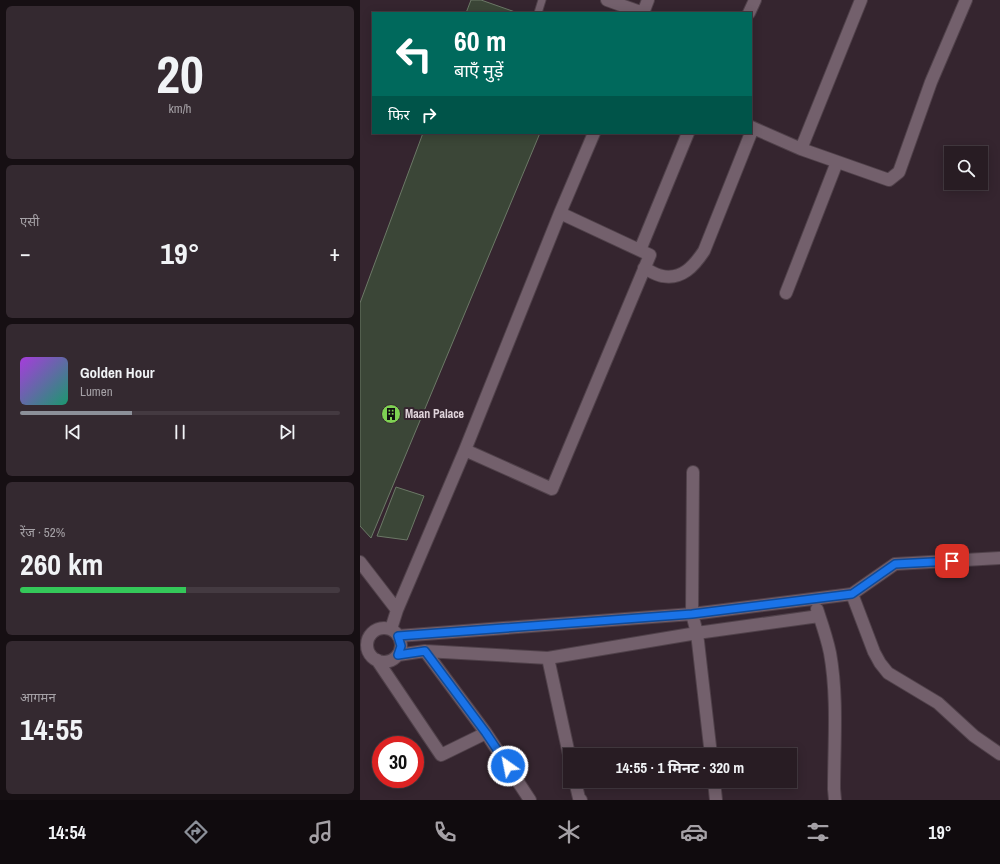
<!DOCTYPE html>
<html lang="hi">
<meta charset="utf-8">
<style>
body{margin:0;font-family:"Archivo Narrow","Noto Sans Devanagari",sans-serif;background:#342930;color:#f1f3f6;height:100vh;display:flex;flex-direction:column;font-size:15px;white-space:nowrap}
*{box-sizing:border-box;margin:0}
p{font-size:13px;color:#a5a1a6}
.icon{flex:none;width:22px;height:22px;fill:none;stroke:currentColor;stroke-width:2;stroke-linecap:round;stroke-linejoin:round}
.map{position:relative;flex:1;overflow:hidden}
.sheet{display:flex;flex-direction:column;gap:6px;padding:6px;background:#160f13;width:360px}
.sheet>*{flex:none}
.hud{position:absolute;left:12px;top:12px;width:380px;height:122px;border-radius:0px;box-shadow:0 2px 10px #0003,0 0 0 1px #443a41;background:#00695c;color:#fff;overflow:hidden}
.buttons{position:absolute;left:584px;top:146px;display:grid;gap:8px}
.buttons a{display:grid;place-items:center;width:44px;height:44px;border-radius:0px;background:#281c23;box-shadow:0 2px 10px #0003,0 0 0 1px #443a41;font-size:20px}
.speed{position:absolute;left:12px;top:736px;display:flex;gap:8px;font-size:20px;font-weight:700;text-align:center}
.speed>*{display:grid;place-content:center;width:52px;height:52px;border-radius:50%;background:#281c23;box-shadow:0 2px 10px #0003,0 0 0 1px #443a41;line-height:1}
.speed .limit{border:6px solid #d22;background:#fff;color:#111}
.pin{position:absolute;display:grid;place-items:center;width:34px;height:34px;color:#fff;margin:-17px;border-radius:8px;box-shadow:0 2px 6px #0006}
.me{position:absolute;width:44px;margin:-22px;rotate:327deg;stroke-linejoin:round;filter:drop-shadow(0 0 3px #0008)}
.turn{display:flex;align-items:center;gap:14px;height:84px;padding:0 16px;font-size:18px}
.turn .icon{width:52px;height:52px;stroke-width:2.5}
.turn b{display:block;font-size:28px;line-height:34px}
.then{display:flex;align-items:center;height:38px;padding:0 16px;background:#0003;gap:8px;font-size:15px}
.big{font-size:30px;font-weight:700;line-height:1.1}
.sheet .card{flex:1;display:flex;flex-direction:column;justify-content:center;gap:6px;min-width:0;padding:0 14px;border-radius:6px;background:#342930}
.sheet .dial{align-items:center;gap:0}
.dial b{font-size:52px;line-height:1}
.song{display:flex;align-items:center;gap:12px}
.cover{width:48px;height:48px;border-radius:6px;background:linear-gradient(135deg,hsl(280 70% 55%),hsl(160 70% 35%))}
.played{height:4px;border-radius:2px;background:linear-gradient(90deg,#8c9099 35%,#443a41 35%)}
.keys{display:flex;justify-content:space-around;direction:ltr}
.heat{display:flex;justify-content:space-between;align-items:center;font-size:22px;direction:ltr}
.charge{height:6px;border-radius:3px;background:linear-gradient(90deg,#34c759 52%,#443a41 0)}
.trip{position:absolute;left:203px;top:748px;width:234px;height:40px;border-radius:0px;background:#281c23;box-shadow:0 2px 10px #0003,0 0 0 1px #443a41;font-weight:700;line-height:40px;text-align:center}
.dock{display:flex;height:64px;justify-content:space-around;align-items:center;background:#100b0e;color:#a5a1a6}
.dock .icon{width:28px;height:28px}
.dock .on{color:#8c9099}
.dock b{font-size:18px;color:#f1f3f6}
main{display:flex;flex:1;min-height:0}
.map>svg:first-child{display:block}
.building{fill:#3b4637;stroke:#6c7967}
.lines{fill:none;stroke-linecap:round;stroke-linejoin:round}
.service-casing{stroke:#50414a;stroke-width:9}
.minor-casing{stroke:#50414a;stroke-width:14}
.service{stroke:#73606c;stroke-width:7}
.minor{stroke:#73606c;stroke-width:12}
.route-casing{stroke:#114b97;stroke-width:10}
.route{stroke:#1a73e8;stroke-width:7}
.labels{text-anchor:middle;stroke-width:4;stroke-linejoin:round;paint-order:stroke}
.poi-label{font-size:12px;font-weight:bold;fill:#e0d4db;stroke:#35252f;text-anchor:start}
</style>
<main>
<section class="sheet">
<div class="card dial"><b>20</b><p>km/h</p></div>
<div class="card"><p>एसी</p>
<div class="heat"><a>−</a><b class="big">19°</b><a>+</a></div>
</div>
<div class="card">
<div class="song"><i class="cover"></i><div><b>Golden Hour</b><p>Lumen</p></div></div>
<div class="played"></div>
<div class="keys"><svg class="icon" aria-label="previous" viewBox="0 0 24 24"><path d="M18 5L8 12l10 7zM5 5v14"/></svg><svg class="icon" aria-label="pause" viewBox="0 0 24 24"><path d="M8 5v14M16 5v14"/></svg><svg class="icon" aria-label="next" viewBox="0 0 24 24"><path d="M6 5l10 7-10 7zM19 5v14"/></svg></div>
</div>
<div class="card"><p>रेंज · 52%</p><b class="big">260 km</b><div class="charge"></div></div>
<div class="card"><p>आगमन</p><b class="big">14:55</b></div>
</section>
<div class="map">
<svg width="640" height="800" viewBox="0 0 640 800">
<rect width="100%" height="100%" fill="#35252f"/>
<path class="building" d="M111 0H121L158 13H106Z
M63 133H180L11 538 0 526V303Z
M36 487 64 496 47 540 17 536Z"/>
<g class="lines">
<defs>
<path id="service" d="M178 13 182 0"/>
<path id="minor" d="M247 0 283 13
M283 13 288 0
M389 13 395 0
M391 127 441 149 529 180 539 172 571 82 606 0
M441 149 501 0
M280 250 328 133
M284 268C290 271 296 275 302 276 322 280 334 266 344 251L391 133
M426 293 477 162
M105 450 192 489 290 255 200 213
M333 472 332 614 337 633 351 755
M0 562 37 610
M492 594 514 652 520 663 528 673 578 703 614 736 640 754
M457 609C462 624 467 638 470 653 478 697 474 744 474 789L475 800
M7 645a17 17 0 1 1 34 0a17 17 0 1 1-34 0Z
M31 629 37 610 105 450 200 213 234 133
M38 636 332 614 492 594 535 564 640 558
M65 651 126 733 170 800
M38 655 65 651 188 658 337 633 459 616
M188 658 210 759
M17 660 81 755 126 733
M215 781 219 798 221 800
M354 781 356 800"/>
</defs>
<use href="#service" class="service-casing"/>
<use href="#minor" class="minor-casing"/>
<use href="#service" class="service"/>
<use href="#minor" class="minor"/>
</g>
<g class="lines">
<defs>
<path id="route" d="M148 766 126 733 65 651 38 655 41 646 38 636 332 614 492 594 535 564 592 561"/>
</defs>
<use href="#route" class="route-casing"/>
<use href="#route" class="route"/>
</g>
<defs>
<symbol id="building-disc" viewBox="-11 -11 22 22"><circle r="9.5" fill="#7ed153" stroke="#35252f"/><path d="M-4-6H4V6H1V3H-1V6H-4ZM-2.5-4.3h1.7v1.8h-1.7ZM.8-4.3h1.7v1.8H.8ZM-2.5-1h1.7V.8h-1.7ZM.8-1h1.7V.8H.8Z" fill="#111"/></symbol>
</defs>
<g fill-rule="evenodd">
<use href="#building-disc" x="20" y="403" width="22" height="22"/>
</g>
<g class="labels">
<g class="poi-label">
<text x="45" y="418">Maan Palace</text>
</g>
</g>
</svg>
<div class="buttons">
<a><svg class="icon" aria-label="search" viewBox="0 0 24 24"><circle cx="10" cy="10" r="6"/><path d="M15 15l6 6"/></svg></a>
</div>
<div class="speed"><div class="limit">30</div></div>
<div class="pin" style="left:592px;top:561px;background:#d93025"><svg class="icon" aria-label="arrive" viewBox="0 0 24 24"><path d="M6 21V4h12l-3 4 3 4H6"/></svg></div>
<svg class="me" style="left:148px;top:766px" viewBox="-20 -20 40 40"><circle r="17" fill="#1a73e8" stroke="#fff" stroke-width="3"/><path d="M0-11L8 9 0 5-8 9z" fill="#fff"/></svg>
<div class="trip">14:55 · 1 मिनट · 320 m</div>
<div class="hud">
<div class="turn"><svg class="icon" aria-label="left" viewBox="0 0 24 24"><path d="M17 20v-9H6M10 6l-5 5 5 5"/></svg><div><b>60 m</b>बाएँ मुड़ें</div></div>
<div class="then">फिर<svg class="icon" aria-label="right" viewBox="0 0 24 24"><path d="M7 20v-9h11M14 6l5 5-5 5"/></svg></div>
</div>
</div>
</main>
<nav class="dock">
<b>14:54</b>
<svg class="icon on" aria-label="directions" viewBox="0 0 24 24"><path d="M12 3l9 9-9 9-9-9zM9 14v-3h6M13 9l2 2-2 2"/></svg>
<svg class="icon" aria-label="music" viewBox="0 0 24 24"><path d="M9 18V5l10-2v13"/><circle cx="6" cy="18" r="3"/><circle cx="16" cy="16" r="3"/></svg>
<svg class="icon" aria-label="phone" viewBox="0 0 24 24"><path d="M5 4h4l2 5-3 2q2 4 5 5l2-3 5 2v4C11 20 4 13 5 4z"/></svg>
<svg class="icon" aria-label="climate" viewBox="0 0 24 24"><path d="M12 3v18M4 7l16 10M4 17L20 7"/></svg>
<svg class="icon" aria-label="car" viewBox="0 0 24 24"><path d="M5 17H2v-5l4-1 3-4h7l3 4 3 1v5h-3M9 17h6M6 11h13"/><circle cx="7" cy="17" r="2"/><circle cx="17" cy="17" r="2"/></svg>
<svg class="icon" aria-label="filters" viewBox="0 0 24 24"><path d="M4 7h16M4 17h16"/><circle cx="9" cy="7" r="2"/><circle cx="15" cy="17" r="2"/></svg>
<b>19°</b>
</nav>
